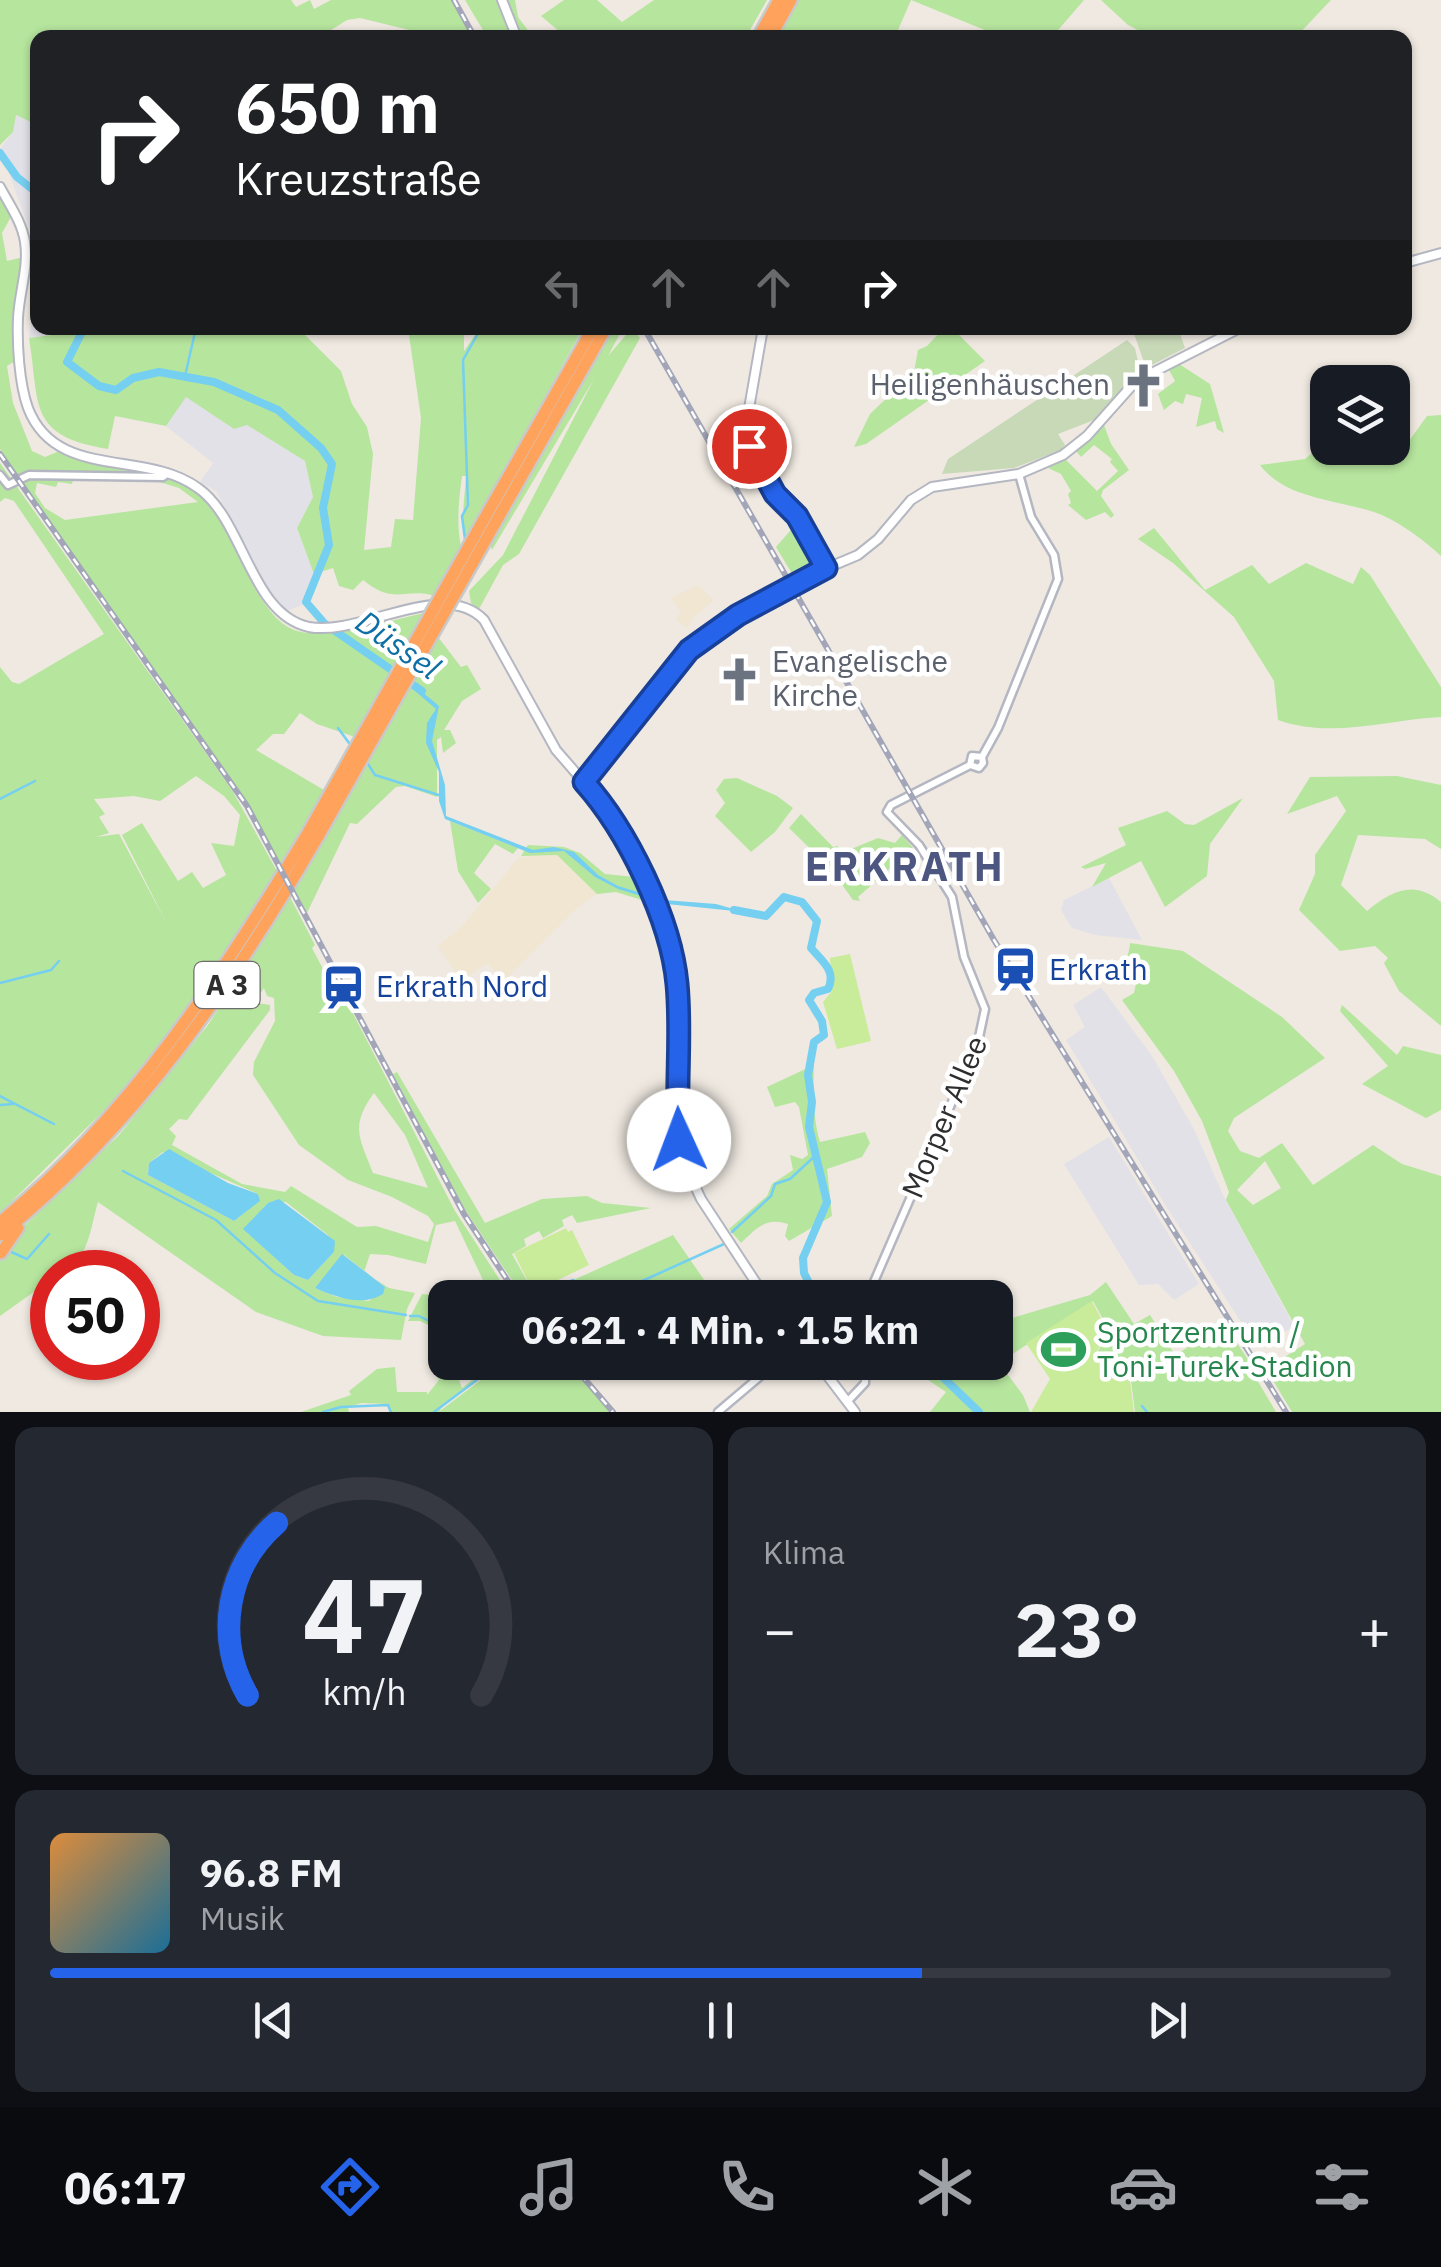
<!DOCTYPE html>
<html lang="de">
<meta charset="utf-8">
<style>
body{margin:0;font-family:"IBM Plex Sans",sans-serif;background:#242831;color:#f1f3f6;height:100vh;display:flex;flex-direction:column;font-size:38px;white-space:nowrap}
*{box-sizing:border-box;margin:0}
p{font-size:32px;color:#9ea1a6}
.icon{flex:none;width:55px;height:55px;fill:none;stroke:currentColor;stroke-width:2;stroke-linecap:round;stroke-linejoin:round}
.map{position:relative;height:1412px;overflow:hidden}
.details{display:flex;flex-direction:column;gap:15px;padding:15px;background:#0d0f14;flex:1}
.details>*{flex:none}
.hud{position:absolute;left:30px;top:30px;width:1382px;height:305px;border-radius:20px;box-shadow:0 2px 8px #0004;background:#202124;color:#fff;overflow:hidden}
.controls{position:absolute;left:1310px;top:365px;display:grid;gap:20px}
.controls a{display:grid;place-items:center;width:100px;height:100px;border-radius:20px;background:#171b24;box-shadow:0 2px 8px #0004;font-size:50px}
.speed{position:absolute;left:30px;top:1250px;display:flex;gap:20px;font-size:50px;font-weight:700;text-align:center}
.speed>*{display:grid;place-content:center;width:130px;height:130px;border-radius:50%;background:#171b24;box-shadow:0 2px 8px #0004;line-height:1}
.speed .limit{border:15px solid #d22;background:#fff;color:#111}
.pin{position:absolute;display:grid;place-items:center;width:85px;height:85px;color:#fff;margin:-42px;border:5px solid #fff;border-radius:50%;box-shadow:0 2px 10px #0007}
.me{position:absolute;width:110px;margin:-55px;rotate:358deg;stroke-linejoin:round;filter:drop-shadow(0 0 8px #0008)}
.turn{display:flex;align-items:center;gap:35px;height:210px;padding:0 40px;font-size:45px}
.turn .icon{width:130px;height:130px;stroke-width:2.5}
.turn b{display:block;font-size:70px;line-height:85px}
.lanes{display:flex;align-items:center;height:95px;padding:0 40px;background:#0003;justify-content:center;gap:50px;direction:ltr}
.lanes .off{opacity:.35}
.big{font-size:75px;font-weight:700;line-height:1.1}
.details .card{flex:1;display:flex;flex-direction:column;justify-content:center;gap:15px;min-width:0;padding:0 35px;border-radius:20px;background:#242831}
.details .dial{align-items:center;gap:0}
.dial svg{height:260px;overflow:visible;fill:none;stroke:#363941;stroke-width:7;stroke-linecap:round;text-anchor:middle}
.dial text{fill:#f1f3f6;stroke:none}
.song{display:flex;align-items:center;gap:30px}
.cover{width:120px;height:120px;border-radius:15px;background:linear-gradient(135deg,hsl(30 70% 55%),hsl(200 70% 35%))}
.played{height:10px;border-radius:5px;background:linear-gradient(90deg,#2563eb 65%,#363941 65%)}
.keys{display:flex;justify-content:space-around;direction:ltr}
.heat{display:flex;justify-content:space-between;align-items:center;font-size:55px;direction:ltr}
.details .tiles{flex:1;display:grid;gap:15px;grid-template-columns:1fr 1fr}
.card:last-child{grid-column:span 2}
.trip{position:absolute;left:428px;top:1280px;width:585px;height:100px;border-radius:20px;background:#171b24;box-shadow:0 2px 8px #0004;font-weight:700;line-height:100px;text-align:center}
.menu{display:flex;height:160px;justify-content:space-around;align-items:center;background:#090b0e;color:#9ea1a6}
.menu .icon{width:70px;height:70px}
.menu .on{color:#2563eb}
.menu b{font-size:45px;color:#f1f3f6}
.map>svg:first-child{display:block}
.industrial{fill:#e3e1e8}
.education{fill:#f0e6d1}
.green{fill:#b6e59e;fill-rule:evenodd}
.cemetery{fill:#c8d9b8}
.pitch{fill:#c9ec9a}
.water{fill:#75cff0}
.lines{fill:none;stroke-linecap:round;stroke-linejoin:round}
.stream{stroke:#75cff0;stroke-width:2.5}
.river{stroke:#75cff0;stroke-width:8}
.tertiary-casing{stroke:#b4b7c1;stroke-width:11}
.secondary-casing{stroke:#b4b7c1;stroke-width:12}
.motorway-casing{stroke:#c9c9c9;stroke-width:16}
.tertiary{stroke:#fff;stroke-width:6}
.secondary{stroke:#fff;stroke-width:8}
.motorway{stroke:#ffa35c;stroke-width:11}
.rail-casing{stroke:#a3a6b8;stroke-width:6}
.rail{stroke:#fff;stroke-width:2.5;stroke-dasharray:8;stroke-linecap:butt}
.motorway-bridge-casing{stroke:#c9c9c9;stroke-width:16;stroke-linecap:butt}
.motorway-bridge{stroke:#ffa35c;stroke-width:11}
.route-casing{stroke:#184099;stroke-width:25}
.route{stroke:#2563eb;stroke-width:18}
.labels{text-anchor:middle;stroke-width:9;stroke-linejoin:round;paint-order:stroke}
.shield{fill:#fff;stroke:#6d6d6d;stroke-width:2.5}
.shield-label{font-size:28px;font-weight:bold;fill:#2e2e2e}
.worship-label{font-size:30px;fill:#5b616d;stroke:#fff;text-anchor:end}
.transit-label{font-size:30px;fill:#164399;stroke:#fff;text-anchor:start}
.street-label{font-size:30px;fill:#2e2e2e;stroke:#fff}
.leisure-label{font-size:30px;fill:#27864d;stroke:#fff;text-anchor:start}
.water-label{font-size:32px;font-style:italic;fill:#0d6fa3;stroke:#fff}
.district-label{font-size:40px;font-weight:bold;letter-spacing:2.5px;fill:#4d5680;stroke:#fff}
</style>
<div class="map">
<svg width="1441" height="1412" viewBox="0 0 1441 1412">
<rect width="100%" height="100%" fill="#efe9e1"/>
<path class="industrial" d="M15 115 37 125 38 328H58L52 335 29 338 36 271 32 236 0 149 13 132Z
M186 396 234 429 247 424 305 461 313 497 297 528 314 574 311 601 285 612 273 598 216 491 200 482 213 463 166 426Z
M1109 878 1142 940 1095 935 1072 928 1061 910 1064 900Z
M1101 987 1152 1056 1195 1131 1223 1195 1294 1326 1258 1348 1169 1211 1066 1040 1085 1027 1073 1005Z
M1109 1137 1199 1284 1174 1300 1158 1284 1139 1285 1064 1164Z"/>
<path class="education" d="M698 585 714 600 695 616 687 628 676 620 681 612 671 598Z
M557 855 597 894 577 908 504 981 487 963 461 981 438 946 462 926 519 857Z"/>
<path class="green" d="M0 0H291L296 7 310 0 314 9 331 0H451L473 37H438L360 18 347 20 320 37 38 38 37 125 16 115 13 132 0 145Z
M465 0H515L518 17 533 37H487Z
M564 0H597L622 22 654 0H767L746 37H558L560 32 541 16Z
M798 0H1084L1052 37H1002L911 0 895 37H777Z
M1101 0H1331L1295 38 1151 37 1128 25Z
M0 193 12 215 2 233 7 261 23 257 12 319 15 361 7 366 13 403 32 451 45 457 57 452 159 473 74 475 72 484 58 482 56 487 37 483 35 493 45 508 65 520 198 502 179 488 153 480C229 464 238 608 294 630 325 641 391 620 424 613L355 737 317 724 300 713 284 734H273L256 750 324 790 282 866 230 778 33 503 0 449Z
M58 328H298L341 371 352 404 367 427 373 454 364 550 391 547 395 519 413 520 421 418 408 328H464V351L480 328H583L466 540C460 520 465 497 466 476H462C459 499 456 523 461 546L434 596C406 587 394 606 363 580L353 590 339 586 333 568 314 574 297 528 313 497 305 461 247 425 234 429 186 397 166 426 115 416 108 449C27 436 40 405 29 338L52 335Z
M612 328H623L608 356 632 328 640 338 519 554 503 565 479 609 471 603 469 591 503 555 594 379 492 550 490 543Z
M944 328H952L985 361 866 444 854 447 870 414 914 372 918 350 927 346Z
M1179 364 1210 384 1224 433 1217 429 1215 421 1196 427 1202 398 1186 394 1183 404 1175 401 1164 410 1158 394 1175 381 1169 370Z
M1441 415V556C1425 541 1402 524 1382 515 1342 499 1287 501 1260 465L1305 459 1327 440 1328 448 1406 445 1427 416Z
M1104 425 1111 444 1129 470 1103 490 1101 496 1114 515 1111 518 1105 512 1086 520 1068 505 1071 503 1068 494 1071 491 1061 474 1048 468 1065 459 1097 491 1118 471 1110 462 1112 459 1094 445 1081 457 1076 451Z
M0 463 232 790 278 873 221 967 130 1085 0 1213V667L12 682 19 684 104 634 14 501 5 498 0 502ZM196 776 224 796 240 815 234 846 211 843 226 875 203 888 192 872 178 881 142 823 122 835 167 924 119 834 96 837 109 833 99 817 105 814 94 799 134 796 160 801Z
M797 523 814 561 794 577 776 547Z
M1154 528 1205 590 1252 565 1269 584 1306 563 1353 584 1361 567 1370 575 1441 687V717C1385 720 1332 739 1278 720L1274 681 1234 617 1173 563 1138 539Z
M438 637 461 667 467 665 481 689 462 701 444 730H450L456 743 443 753 441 737 437 740V797L405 786 396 787 357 824 350 823 307 913 294 889Z
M1397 776 1441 785V849L1425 839 1358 835 1341 885 1367 911C1391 891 1414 879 1441 902V1026L1399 991 1384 963 1388 958 1375 946 1340 951 1299 910 1315 874V855L1346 811 1337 796 1287 814 1310 777Z
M737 778 777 796 793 808 775 832 751 852 715 816 725 803 716 790 724 779Z
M1243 798 1210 844 1207 876 1165 907 1141 861 1092 887 1106 863 1085 869 1081 867 1126 845 1118 828 1167 811 1185 824 1194 825Z
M801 814 833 847 837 846 844 852 878 838 895 843 902 835 913 848 858 897 860 901 853 900 831 869 789 828Z
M450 821 518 848 513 854 495 844 474 873 491 889 478 903 458 871Z
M528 845 564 847 580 853 605 874 635 877 645 901 616 892 597 894 557 855 521 856Z
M290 897 315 945 312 948 331 984 334 1000H346L455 1211 511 1297H491L455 1221 436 1225 426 1264 388 1255 370 1254 364 1272 389 1288 415 1293 407 1309 401 1340 323 1336 256 1312 98 1202C90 1228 88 1272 52 1272V1279L0 1316V1261L14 1236 119 1135 208 1025ZM264 988 267 996 274 998 275 1021 254 1062 253 1075 299 1145 348 1180 392 1197 428 1216 434 1224 428 1242 376 1226 357 1227 291 1186 285 1192 242 1184 172 1145 176 1136 169 1129 179 1119 187 1120 270 1010V1005L245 1001 256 1000ZM374 1093 405 1135 428 1188 373 1173C359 1137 350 1126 374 1093ZM163 1152 258 1194 259 1201 234 1221 148 1175 149 1163ZM286 1202 328 1235 334 1252 308 1280 294 1275 244 1229 268 1203ZM344 1255 385 1287 369 1301 337 1297 315 1288Z
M1130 943 1183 951 1282 1017 1325 1058 1234 1118 1228 1131 1240 1151 1259 1158 1282 1143 1313 1185 1373 1145 1402 1164 1441 1176V1412H1292L1266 1369 1305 1344 1226 1200 1229 1192 1202 1121 1174 1071 1122 1000 1134 993 1136 984 1125 970 1106 978C1120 968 1129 961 1130 943ZM1265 1161 1281 1188 1253 1205 1237 1190Z
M1342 1005 1397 1055 1403 1046 1441 1055V1110L1426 1118 1362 1084 1388 1066 1340 1011Z
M814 1065C813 1089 813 1120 820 1142L865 1132 870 1143 862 1157 827 1169 832 1216 789 1241 785 1236 788 1224C765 1217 757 1228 741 1243L729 1229 767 1196 772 1184 793 1170 790 1155 802 1159 808 1155 799 1107 795 1102 775 1107 767 1087Z
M397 1072 485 1223 542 1199 587 1196 602 1203 651 1208 577 1223 572 1215 562 1220 564 1226 543 1238 539 1231 524 1239 526 1246 512 1254 536 1297 673 1235 716 1297H594L592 1291 568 1297H523L464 1208 393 1074Z
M1106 1282 1134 1324 1150 1315 1175 1355 1225 1325 1251 1364 1250 1368 1276 1412H1135L1130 1372 1095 1357 1109 1330 1093 1301 999 1363 1023 1395 1030 1412H930L946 1392 903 1363 995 1362V1323L1090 1295Z
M422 1294 449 1297 445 1298V1333L420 1321H408Z
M454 1362 466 1363 456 1372 462 1388 493 1363H498L442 1405 440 1411 503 1363 567 1362 610 1412H389L387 1404 362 1403 348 1407 349 1412H301L351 1395 349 1391 377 1369 395 1367 397 1392H427V1395L439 1380 436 1375Z"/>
<path class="cemetery" d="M1132 328H1178L1185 348 1146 368Z
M1127 340 1135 348 1140 371 1094 420 1058 434 1065 445 1061 450 1014 468 942 474 948 459Z"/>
<path class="pitch" d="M850 954 871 1041 837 1049 823 1002 832 991 830 958Z
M566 1228 568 1232 572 1230 589 1265 533 1292 514 1253Z
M1092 1301 1107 1330 1094 1358 1129 1373 1134 1412H1031L1050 1379 1026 1343Z"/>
<path class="water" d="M415 686 439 706 432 741 445 785 446 816 533 850 554 847 574 852 598 875 618 886 664 900 716 904 744 912 667 904 618 889 595 877 564 851 530 853 445 819 439 801V772L426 743 427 723 436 709 414 690Z
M169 1149 228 1183 258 1194 260 1201 234 1221 148 1175 149 1163Z
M279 1199 335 1241 334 1252 308 1280 294 1275 243 1229 268 1203Z
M342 1254 385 1287 383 1294C362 1307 336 1297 315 1288Z"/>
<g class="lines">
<path class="stream" d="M185 376 196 328
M465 539 462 516 468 505 463 360 481 328
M338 728 349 743
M368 764 375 775 442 796
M0 799 35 781
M0 983 51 970 59 961
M0 1096 54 1124
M0 1105 13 1104
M123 1171 216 1220 275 1273 318 1301 406 1315
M732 1232 771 1196 775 1184 790 1179 816 1155
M9 1251 27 1259 49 1234
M541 1295 573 1280 589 1290 642 1281 724 1244
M410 1316H419L445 1329
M1142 1406 1147 1412
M323 1412 341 1407 388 1405 391 1412
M434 1412 501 1362"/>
<path class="river" d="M0 153 17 177 32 189
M84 328 67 362 99 386 116 390 133 378 159 372 214 382 278 410 321 448 332 464 323 508 329 545 306 602 325 624 422 691
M734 910 766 916 784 897 802 902 817 921 811 948C822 961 837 971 828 989L814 993 809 1000 822 1021 824 1035 814 1042 808 1075 812 1102 809 1127 827 1202 803 1258 804 1273 811 1287 825 1298
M927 1362 979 1412"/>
<defs>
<path id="tertiary" d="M0 475 8 485 29 475 163 477 168 473
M970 765 979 768 983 763 982 757 998 728 1058 579 1054 555 1031 517 1019 474
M970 765 972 756 982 757
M867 1298 978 1042 985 1009 964 957 952 897 919 845 887 812 891 805 970 765
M848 1401 865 1383V1372L859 1362
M718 1412 777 1362"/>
<path id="secondary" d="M502 0 517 38
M0 187C9 204 22 222 25 242 29 267 19 293 18 318 17 344 19 383 28 408 56 481 145 449 198 488 244 520 250 614 309 627 360 637 443 577 484 620L556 750 602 803 619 830 655 905 677 982V1110L682 1158 701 1199 766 1298
M1405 263 1441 253
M763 328 747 420 749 446 775 495 802 523 826 568
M584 782 674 665 715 629 801 579 858 555 878 539 911 500 932 487 1019 474 1063 455 1087 436 1136 381 1240 328
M817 1362 855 1412"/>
<path id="motorway" d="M758 38 779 0
M770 38 791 0
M479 528 593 328
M489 534 606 328
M0 1222C132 1114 222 975 309 831
M0 1235C136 1126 232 985 319 835
M1 1253 18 1228"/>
</defs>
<use href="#tertiary" class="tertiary-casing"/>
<use href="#secondary" class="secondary-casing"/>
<use href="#motorway" class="motorway-casing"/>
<use href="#tertiary" class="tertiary"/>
<use href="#secondary" class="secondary"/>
<use href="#motorway" class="motorway"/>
<defs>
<path id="rail" d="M454 0 475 38
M644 328 994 940 1286 1412
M0 454 247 806 464 1214 519 1298
M570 1362 613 1412"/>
</defs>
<use href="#rail" class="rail-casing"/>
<use href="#rail" class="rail"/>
<defs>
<path id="motorway-bridge" d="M309 831 479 528
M319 835 489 534"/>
</defs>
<use href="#motorway-bridge" class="motorway-bridge-casing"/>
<use href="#motorway-bridge" class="motorway-bridge"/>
</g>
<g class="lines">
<defs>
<path id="route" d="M679 1140C675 1088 682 1036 677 984 671 919 627 830 584 782L689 650 738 615 826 568 797 516 775 494 749 446"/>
</defs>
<use href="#route" class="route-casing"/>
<use href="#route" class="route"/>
</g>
<defs>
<symbol id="church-bare" viewBox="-9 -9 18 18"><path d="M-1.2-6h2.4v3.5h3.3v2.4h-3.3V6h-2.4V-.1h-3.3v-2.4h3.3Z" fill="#6b7280" stroke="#fff" stroke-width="2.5" paint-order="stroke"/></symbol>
<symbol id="station-bare" viewBox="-9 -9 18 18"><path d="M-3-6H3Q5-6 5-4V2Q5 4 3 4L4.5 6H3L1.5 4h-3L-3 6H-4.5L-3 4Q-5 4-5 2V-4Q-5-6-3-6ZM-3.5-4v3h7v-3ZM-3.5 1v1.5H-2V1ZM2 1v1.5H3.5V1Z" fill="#1a4fb4" stroke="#fff" stroke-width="2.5" paint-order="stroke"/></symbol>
<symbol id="stadium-bare" viewBox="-9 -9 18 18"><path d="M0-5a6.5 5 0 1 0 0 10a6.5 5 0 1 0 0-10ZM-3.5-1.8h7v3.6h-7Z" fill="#2e9e5b" stroke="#fff" stroke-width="2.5" paint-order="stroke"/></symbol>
</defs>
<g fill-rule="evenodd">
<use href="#church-bare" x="1112" y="354" width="63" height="63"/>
<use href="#church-bare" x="708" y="648" width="63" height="63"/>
<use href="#station-bare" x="984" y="938" width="63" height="63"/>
<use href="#station-bare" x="312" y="956" width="63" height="63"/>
<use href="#stadium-bare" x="1032" y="1318" width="63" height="63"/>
</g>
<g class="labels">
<rect class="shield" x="194.5" y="962" width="65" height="46" rx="8"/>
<g class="shield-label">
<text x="227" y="995">A 3</text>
</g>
<g class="worship-label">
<text x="1110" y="395">Heiligenhäuschen</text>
<text x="772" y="672" text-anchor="start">Evangelische<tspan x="772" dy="34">Kirche</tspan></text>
</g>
<g class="transit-label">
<text x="1049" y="980">Erkrath</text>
<text x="376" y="997">Erkrath Nord</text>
</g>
<g class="street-label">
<text transform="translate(945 1117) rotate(-67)" y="10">Morper Allee</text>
</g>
<g class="leisure-label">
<text x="1097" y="1343">Sportzentrum /<tspan x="1097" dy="34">Toni-Turek-Stadion</tspan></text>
</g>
<g class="water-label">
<text transform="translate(398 645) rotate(35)" y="11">Düssel</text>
</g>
<g class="district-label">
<text x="905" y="881">ERKRATH</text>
</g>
</g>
</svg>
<div class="controls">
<a><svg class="icon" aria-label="layers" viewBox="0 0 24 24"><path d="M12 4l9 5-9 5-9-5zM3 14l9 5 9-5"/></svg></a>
</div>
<div class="speed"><div class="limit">50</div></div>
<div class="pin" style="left:749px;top:446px;background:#d93025"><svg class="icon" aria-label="arrive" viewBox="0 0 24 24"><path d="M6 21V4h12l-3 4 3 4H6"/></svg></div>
<svg class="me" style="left:679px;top:1140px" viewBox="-20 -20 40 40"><circle r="19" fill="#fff"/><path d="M0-13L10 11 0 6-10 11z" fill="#2563eb"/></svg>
<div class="trip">06:21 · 4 Min. · 1.5 km</div>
<div class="hud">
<div class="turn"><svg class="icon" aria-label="right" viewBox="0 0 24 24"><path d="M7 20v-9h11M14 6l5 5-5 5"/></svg><div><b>650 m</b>Kreuzstraße</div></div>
<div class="lanes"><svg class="icon off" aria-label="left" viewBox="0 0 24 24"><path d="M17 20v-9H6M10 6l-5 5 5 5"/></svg><svg class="icon off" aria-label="ahead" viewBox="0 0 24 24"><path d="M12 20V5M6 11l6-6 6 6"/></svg><svg class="icon off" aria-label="ahead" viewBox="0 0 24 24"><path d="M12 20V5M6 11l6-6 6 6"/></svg><svg class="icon" aria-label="right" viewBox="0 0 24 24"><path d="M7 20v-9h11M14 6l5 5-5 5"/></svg></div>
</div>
</div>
<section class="details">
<div class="tiles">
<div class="card dial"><svg viewBox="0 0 100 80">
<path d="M14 69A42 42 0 1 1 86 69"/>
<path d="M14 69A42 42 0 0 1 23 16" stroke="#2563eb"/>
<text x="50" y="56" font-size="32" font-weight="700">47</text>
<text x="50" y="72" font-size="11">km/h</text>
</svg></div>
<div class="card"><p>Klima</p>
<div class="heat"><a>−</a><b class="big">23°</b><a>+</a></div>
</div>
<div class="card">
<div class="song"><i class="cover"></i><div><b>96.8 FM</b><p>Musik</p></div></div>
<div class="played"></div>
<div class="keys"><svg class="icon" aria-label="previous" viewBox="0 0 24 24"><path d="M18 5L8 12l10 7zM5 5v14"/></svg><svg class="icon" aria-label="pause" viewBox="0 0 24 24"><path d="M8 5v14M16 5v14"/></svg><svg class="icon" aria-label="next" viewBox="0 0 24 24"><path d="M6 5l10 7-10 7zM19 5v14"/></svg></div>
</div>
</div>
</section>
<nav class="menu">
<b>06:17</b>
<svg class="icon on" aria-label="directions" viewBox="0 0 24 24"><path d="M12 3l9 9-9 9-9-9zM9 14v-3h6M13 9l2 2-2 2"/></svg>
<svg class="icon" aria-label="music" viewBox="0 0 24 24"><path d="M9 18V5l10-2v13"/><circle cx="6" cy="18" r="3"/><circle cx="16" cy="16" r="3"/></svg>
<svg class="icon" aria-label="phone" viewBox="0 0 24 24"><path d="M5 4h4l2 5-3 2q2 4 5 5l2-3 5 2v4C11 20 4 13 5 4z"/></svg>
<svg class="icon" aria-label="climate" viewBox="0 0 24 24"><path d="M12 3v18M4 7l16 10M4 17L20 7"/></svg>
<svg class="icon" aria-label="car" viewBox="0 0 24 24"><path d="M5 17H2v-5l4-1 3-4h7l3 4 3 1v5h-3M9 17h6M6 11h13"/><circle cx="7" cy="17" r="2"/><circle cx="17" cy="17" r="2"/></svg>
<svg class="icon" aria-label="filters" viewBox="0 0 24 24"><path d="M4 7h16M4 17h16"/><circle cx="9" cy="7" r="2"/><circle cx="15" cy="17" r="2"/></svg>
</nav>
